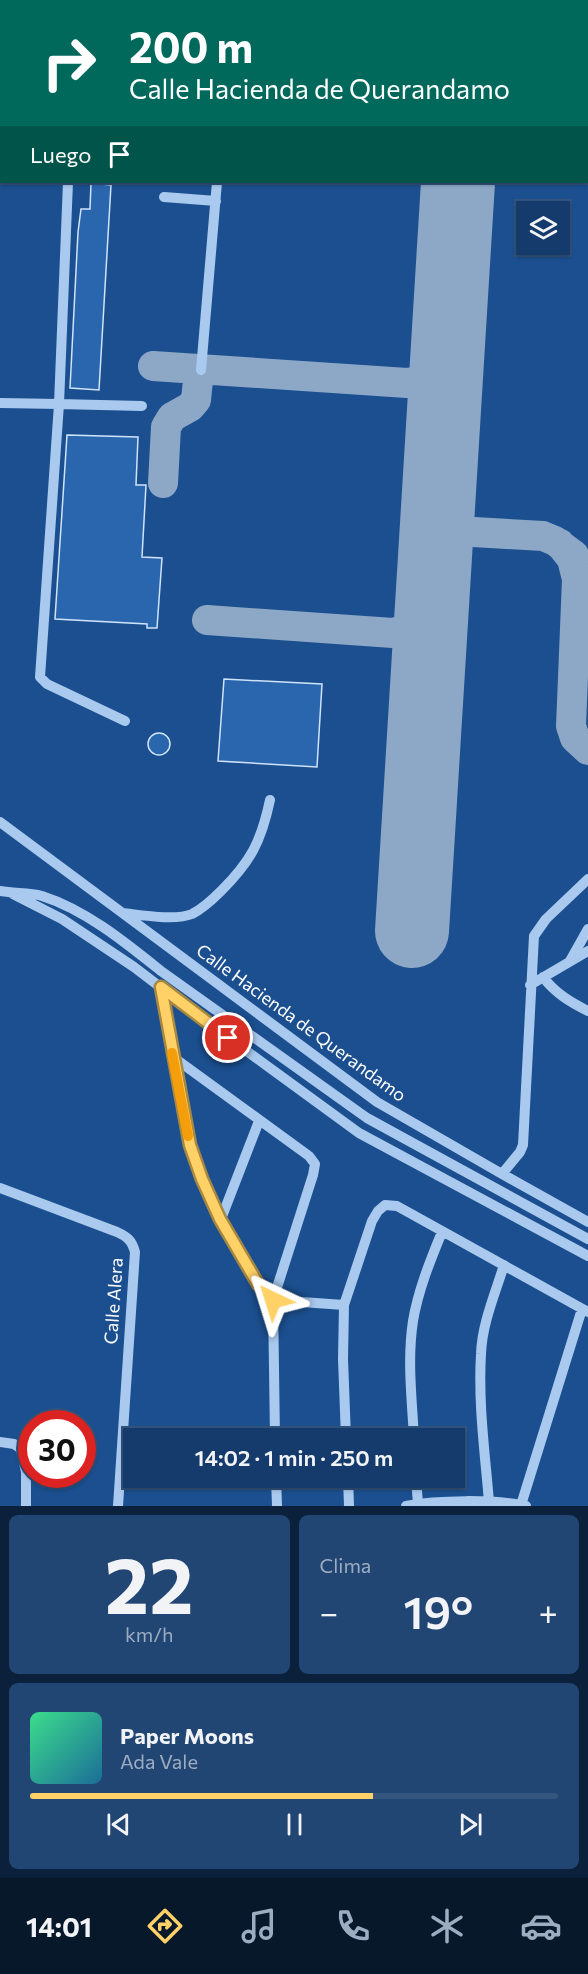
<!DOCTYPE html>
<html lang="es">
<meta charset="utf-8">
<style>
body{margin:0;font-family:Commissioner,sans-serif;background:#214673;color:#f1f3f6;height:100vh;display:flex;flex-direction:column;font-size:22px;white-space:nowrap}
*{box-sizing:border-box;margin:0}
p{font-size:20px;color:#9dadc1}
.icon{flex:none;width:33px;height:33px;fill:none;stroke:currentColor;stroke-width:2;stroke-linecap:round;stroke-linejoin:round}
.map{position:relative;height:1506px;overflow:hidden}
.drawer{display:flex;flex-direction:column;gap:9px;padding:9px;background:#0b203b;flex:1}
.drawer>*{flex:none}
.banner{position:absolute;left:0px;top:0px;width:588px;height:183px;box-shadow:0 2px 4px #0004,0 0 0 2px #33557e;background:#00695c;color:#fff;overflow:hidden}
.fabs{position:absolute;left:516px;top:201px;display:grid;gap:12px}
.fabs a{display:grid;place-items:center;width:54px;height:54px;border-radius:0px;background:#143b6b;box-shadow:0 2px 4px #0004,0 0 0 2px #33557e;font-size:30px}
.speed{position:absolute;left:18px;top:1410px;display:flex;gap:12px;font-size:30px;font-weight:700;text-align:center}
.speed>*{display:grid;place-content:center;width:78px;height:78px;border-radius:50%;background:#143b6b;box-shadow:0 2px 4px #0004,0 0 0 2px #33557e;line-height:1}
.speed .limit{border:9px solid #d22;background:#fff;color:#111}
.pin{position:absolute;display:grid;place-items:center;width:51px;height:51px;color:#fff;margin:-26px;border:3px solid #fff;border-radius:50%;box-shadow:0 2px 6px #0007}
.me{position:absolute;width:66px;margin:-33px;rotate:319deg;stroke-linejoin:round;filter:drop-shadow(0 0 4px #0008)}
.turn{display:flex;align-items:center;gap:21px;height:126px;padding:0 30px;font-size:27px}
.turn .icon{width:78px;height:78px;stroke-width:2.5}
.turn b{display:block;font-size:42px;line-height:51px}
.then{display:flex;align-items:center;height:57px;padding:0 30px;background:#0003;gap:12px;font-size:22px}
.big{font-size:45px;font-weight:600;line-height:1.1}
.drawer .widget{flex:1;display:flex;flex-direction:column;justify-content:center;gap:9px;min-width:0;padding:0 21px;border-radius:9px;background:#214673}
.drawer .dial{align-items:center;gap:0}
.dial b{font-size:78px;line-height:1}
.song{display:flex;align-items:center;gap:18px}
.cover{width:72px;height:72px;border-radius:9px;background:linear-gradient(135deg,hsl(150 70% 55%),hsl(200 70% 35%))}
.played{height:6px;border-radius:3px;background:linear-gradient(90deg,#ffd166 65%,#33557e 65%)}
.keys{display:flex;justify-content:space-around;direction:ltr}
.heat{display:flex;justify-content:space-between;align-items:center;font-size:33px;direction:ltr}
.drawer .tiles{flex:1;display:grid;gap:9px;grid-template-columns:1fr 1fr}
.widget:last-child{grid-column:span 2}
.trip{position:absolute;left:123px;top:1428px;width:342px;height:60px;border-radius:0px;background:#143b6b;box-shadow:0 2px 4px #0004,0 0 0 2px #33557e;font-weight:600;line-height:60px;text-align:center}
.tab-bar{display:flex;height:96px;justify-content:space-around;align-items:center;background:#08182b;color:#9dadc1}
.tab-bar .icon{width:42px;height:42px}
.tab-bar .selected{color:#ffd166}
.tab-bar b{font-size:27px;color:#f1f3f6}
.map>svg:first-child{display:block}
.lines{fill:none;stroke-linecap:round;stroke-linejoin:round}
.taxiway{stroke:#8da7c7;stroke-width:30}
.runway{stroke:#8da7c7;stroke-width:74}
.building{fill:#2a66ad;stroke:#cfe3fa;stroke-width:1.5}
.minor{stroke:#a9c9ee;stroke-width:10}
.route-casing{stroke:#a68842;stroke-width:15}
.route{stroke:#ffd166;stroke-width:10}
.slow{stroke:#f59e0b;stroke-width:10}
.labels{text-anchor:middle;stroke-width:6;stroke-linejoin:round;paint-order:stroke}
.street-label{font-size:18px;fill:#fff;stroke:#1b4f8f}
</style>
<div class="map">
<svg width="588" height="1506" viewBox="0 0 588 1506">
<rect width="100%" height="100%" fill="#1b4f8f"/>
<g class="lines">
<path class="taxiway" d="M577 0 579 2
M71 2V0
M473 2 474 0
M153 366 407 383C426 381 443 379 448 357
M163 483 166 427 172 417 190 407 196 400 199 370
M438 506 442 519 456 531 543 536 555 541 574 555
M560 544 572 559 577 579 571 726 575 738 588 750
M207 620 393 633C413 629 423 616 432 599"/>
<path class="runway" d="M469 2V0
M412 931 458 182"/>
</g>
<path class="building" d="M91 183 111 185 99 390 70 388 78 232 81 209H90Z
M67 435 138 437 136 485H146L142 557 162 558 157 628H147V624L55 619Z
M224 679 322 684 317 767 218 761Z
M148 744a11 11 0 1 1 22 0a11 11 0 1 1-22 0Z"/>
<g class="lines">
<path class="minor" d="M232 2V0
M68 182 59 404 142 406
M164 197 216 201
M201 370 217 182
M0 403 59 404 40 677 47 684 125 721
M0 822 377 1102 502 1174 520 1152 523 1145 534 936 546 919 588 879
M0 891C14 894 28 892 42 896 86 910 126 943 161 971L367 1118 588 1239
M11 893 62 919 134 967 189 1009 359 1133 588 1256
M123 913C141 915 175 921 192 914 202 909 213 899 221 891 251 861 261 842 270 800
M570 961 588 929
M543 977C555 993 570 1002 588 1011
M530 985 588 951
M161 986 190 1145 202 1179 221 1219 258 1284 273 1300 344 1305
M173 1057 309 1156 315 1164 313 1175 273 1300 275 1438
M502 1174 588 1222
M0 1188 117 1232C128 1237 132 1241 135 1252L118 1506
M221 1219 259 1121
M346 1438 343 1359 344 1305 372 1221 378 1211 385 1205 397 1206 588 1312
M414 1438C412 1400 407 1360 413 1321 418 1291 430 1261 442 1232
M0 1442 14 1444 21 1449 26 1472V1506
M276 1478 277 1506
M348 1478 349 1506
M416 1478 418 1504
M489 1502C485 1453 478 1403 481 1354 482 1324 495 1294 504 1265
M521 1505 582 1309
M406 1506C436 1500 495 1499 526 1506"/>
</g>
<g class="lines">
<defs>
<path id="route" d="M228 1038 161 987 190 1145 202 1179 220 1219 258 1284 273 1300"/>
</defs>
<use href="#route" class="route-casing"/>
<use href="#route" class="route"/>
<path class="slow" d="M172 1053 188 1136"/>
</g>
<g class="labels">
<g class="street-label">
<text transform="translate(301 1023) rotate(36)" y="6">Calle Hacienda de Querandamo</text>
<text transform="translate(114 1301) rotate(-86)" y="6">Calle Alera</text>
</g>
</g>
</svg>
<div class="fabs">
<a><svg class="icon" aria-label="layers" viewBox="0 0 24 24"><path d="M12 4l9 5-9 5-9-5zM3 14l9 5 9-5"/></svg></a>
</div>
<div class="speed"><div class="limit">30</div></div>
<div class="pin" style="left:228px;top:1038px;background:#d93025"><svg class="icon" aria-label="arrive" viewBox="0 0 24 24"><path d="M6 21V4h12l-3 4 3 4H6"/></svg></div>
<svg class="me" style="left:273px;top:1300px" viewBox="-20 -20 40 40"><path d="M0-17L14 15 0 8-14 15z" fill="#ffd166" stroke="#fff" stroke-width="4"/></svg>
<div class="trip">14:02 · 1 min · 250 m</div>
<div class="banner">
<div class="turn"><svg class="icon" aria-label="right" viewBox="0 0 24 24"><path d="M7 20v-9h11M14 6l5 5-5 5"/></svg><div><b>200 m</b>Calle Hacienda de Querandamo</div></div>
<div class="then">Luego<svg class="icon" aria-label="arrive" viewBox="0 0 24 24"><path d="M6 21V4h12l-3 4 3 4H6"/></svg></div>
</div>
</div>
<section class="drawer">
<div class="tiles">
<div class="widget dial"><b>22</b><p>km/h</p></div>
<div class="widget"><p>Clima</p>
<div class="heat"><a>−</a><b class="big">19°</b><a>+</a></div>
</div>
<div class="widget">
<div class="song"><i class="cover"></i><div><b>Paper Moons</b><p>Ada Vale</p></div></div>
<div class="played"></div>
<div class="keys"><svg class="icon" aria-label="previous" viewBox="0 0 24 24"><path d="M18 5L8 12l10 7zM5 5v14"/></svg><svg class="icon" aria-label="pause" viewBox="0 0 24 24"><path d="M8 5v14M16 5v14"/></svg><svg class="icon" aria-label="next" viewBox="0 0 24 24"><path d="M6 5l10 7-10 7zM19 5v14"/></svg></div>
</div>
</div>
</section>
<nav class="tab-bar">
<b>14:01</b>
<svg class="icon selected" aria-label="directions" viewBox="0 0 24 24"><path d="M12 3l9 9-9 9-9-9zM9 14v-3h6M13 9l2 2-2 2"/></svg>
<svg class="icon" aria-label="music" viewBox="0 0 24 24"><path d="M9 18V5l10-2v13"/><circle cx="6" cy="18" r="3"/><circle cx="16" cy="16" r="3"/></svg>
<svg class="icon" aria-label="phone" viewBox="0 0 24 24"><path d="M5 4h4l2 5-3 2q2 4 5 5l2-3 5 2v4C11 20 4 13 5 4z"/></svg>
<svg class="icon" aria-label="climate" viewBox="0 0 24 24"><path d="M12 3v18M4 7l16 10M4 17L20 7"/></svg>
<svg class="icon" aria-label="car" viewBox="0 0 24 24"><path d="M5 17H2v-5l4-1 3-4h7l3 4 3 1v5h-3M9 17h6M6 11h13"/><circle cx="7" cy="17" r="2"/><circle cx="17" cy="17" r="2"/></svg>
</nav>
